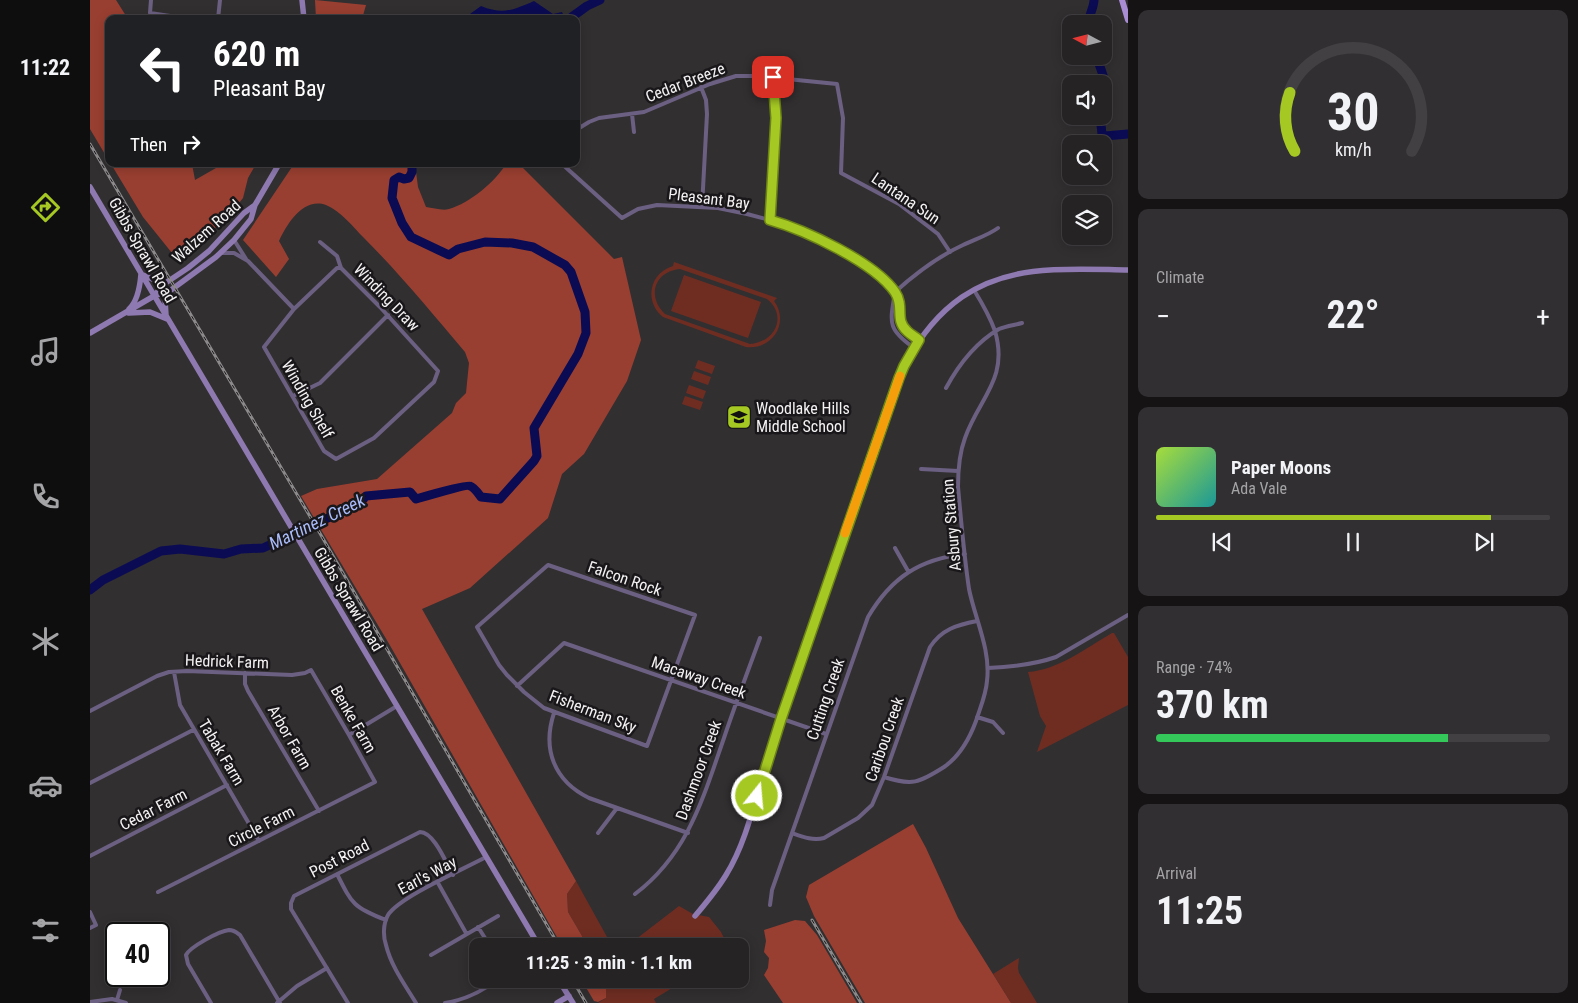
<!DOCTYPE html>
<meta charset="utf-8">
<style>
body{margin:0;font-family:"Roboto Condensed",sans-serif;background:#322f32;color:#f1f3f6;height:100vh;display:flex;flex-direction:column;font-size:19px;white-space:nowrap}
*{box-sizing:border-box;margin:0}
p{font-size:16px;color:#a4a4a7}
.icon{flex:none;width:28px;height:28px;fill:none;stroke:currentColor;stroke-width:2;stroke-linecap:round;stroke-linejoin:round}
.map{position:relative;flex:1;overflow:hidden}
.side{display:flex;flex-direction:column;gap:10px;padding:10px;background:#151314;width:450px}
.side>*{flex:none}
.top-card{position:absolute;left:15px;top:15px;width:475px;height:152px;border-radius:10px;box-shadow:0 2px 12px #0003,0 0 0 1px #424042;background:#202124;color:#fff;overflow:hidden}
.needle{width:32px;rotate:277deg}
.tools{position:absolute;left:972px;top:15px;display:grid;gap:10px}
.tools a{display:grid;place-items:center;width:50px;height:50px;border-radius:10px;background:#262325;box-shadow:0 2px 12px #0003,0 0 0 1px #424042;font-size:25px}
.speed{position:absolute;left:15px;top:922px;display:flex;gap:10px;font-size:25px;font-weight:700;text-align:center}
.speed>*{display:grid;place-content:center;width:65px;height:65px;border-radius:50%;background:#262325;box-shadow:0 2px 12px #0003,0 0 0 1px #424042;line-height:1}
.speed .limit{border:2px solid #111;border-radius:8px;background:#fff;color:#111}
.pin{position:absolute;display:grid;place-items:center;width:42px;height:42px;color:#fff;margin:-21px;border-radius:10px;box-shadow:0 2px 8px #0006}
.me{position:absolute;width:55px;margin:-28px;rotate:17deg;stroke-linejoin:round;filter:drop-shadow(0 0 4px #0008)}
.turn{display:flex;align-items:center;gap:18px;height:105px;padding:0 25px;font-size:22px}
.turn .icon{width:65px;height:65px;stroke-width:2.5}
.turn b{display:block;font-size:35px;line-height:42px}
.then{display:flex;align-items:center;height:48px;padding:0 25px;background:#0003;gap:10px;font-size:19px}
.big{font-size:38px;font-weight:700;line-height:1.1}
.side .widget{flex:1;display:flex;flex-direction:column;justify-content:center;gap:8px;min-width:0;padding:0 18px;border-radius:10px;background:#322f32}
.side .dial{align-items:center;gap:0}
.dial svg{height:130px;overflow:visible;fill:none;stroke:#424042;stroke-width:7;stroke-linecap:round;text-anchor:middle}
.dial text{fill:#f1f3f6;stroke:none}
.song{display:flex;align-items:center;gap:15px}
.cover{width:60px;height:60px;border-radius:8px;background:linear-gradient(135deg,hsl(80 70% 55%),hsl(180 70% 35%))}
.played{height:5px;border-radius:2px;background:linear-gradient(90deg,#a5c822 85%,#424042 85%)}
.keys{display:flex;justify-content:space-around;direction:ltr}
.heat{display:flex;justify-content:space-between;align-items:center;font-size:28px;direction:ltr}
.charge{height:8px;border-radius:4px;background:linear-gradient(90deg,#34c759 74%,#424042 0)}
.trip{position:absolute;left:379px;top:938px;width:280px;height:50px;border-radius:10px;background:#262325;box-shadow:0 2px 12px #0003,0 0 0 1px #424042;font-weight:700;line-height:50px;text-align:center}
main{display:flex;flex:1;min-height:0}
.tab-bar{display:flex;flex-direction:column;width:90px;justify-content:space-around;align-items:center;background:#0f0e0f;color:#a4a4a7}
.tab-bar .icon{width:35px;height:35px}
.tab-bar .selected{color:#a5c822}
.tab-bar b{font-size:22px;color:#f1f3f6}
.map>svg:first-child{display:block}
.green{fill:#6f2d22;fill-rule:evenodd}
.forest{fill:#993f31}
.water{fill:#0b0b53}
.lines{fill:none;stroke-linecap:round;stroke-linejoin:round}
.river{stroke:#0b0b53;stroke-width:9}
.street{stroke:#6c6082;stroke-width:4}
.secondary{stroke:#8e79b0;stroke-width:5.5}
.primary{stroke:#a88dd4;stroke-width:6}
.rail-casing{stroke:#8d8a8c;stroke-width:3}
.rail{stroke:#191719;stroke-width:1;stroke-dasharray:4;stroke-linecap:butt}
.route-casing{stroke:#6b8216;stroke-width:12}
.route{stroke:#a5c822;stroke-width:9}
.slow{stroke:#f59e0b;stroke-width:9}
.labels{text-anchor:middle;stroke-width:5;stroke-linejoin:round;paint-order:stroke}
.street-label{font-size:16px;fill:#f4f2f3;stroke:#191719}
.poi-label{font-size:16px;fill:#f4f2f3;stroke:#191719;text-anchor:start}
.water-label{font-size:18px;font-style:italic;fill:#a8bbfa;stroke:#191719}
</style>
<main>
<nav class="tab-bar">
<b>11:22</b>
<svg class="icon selected" aria-label="directions" viewBox="0 0 24 24"><path d="M12 3l9 9-9 9-9-9zM9 14v-3h6M13 9l2 2-2 2"/></svg>
<svg class="icon" aria-label="music" viewBox="0 0 24 24"><path d="M9 18V5l10-2v13"/><circle cx="6" cy="18" r="3"/><circle cx="16" cy="16" r="3"/></svg>
<svg class="icon" aria-label="phone" viewBox="0 0 24 24"><path d="M5 4h4l2 5-3 2q2 4 5 5l2-3 5 2v4C11 20 4 13 5 4z"/></svg>
<svg class="icon" aria-label="climate" viewBox="0 0 24 24"><path d="M12 3v18M4 7l16 10M4 17L20 7"/></svg>
<svg class="icon" aria-label="car" viewBox="0 0 24 24"><path d="M5 17H2v-5l4-1 3-4h7l3 4 3 1v5h-3M9 17h6M6 11h13"/><circle cx="7" cy="17" r="2"/><circle cx="17" cy="17" r="2"/></svg>
<svg class="icon" aria-label="filters" viewBox="0 0 24 24"><path d="M4 7h16M4 17h16"/><circle cx="9" cy="7" r="2"/><circle cx="15" cy="17" r="2"/></svg>
</nav>
<div class="map">
<svg width="1038" height="1003" viewBox="0 0 1038 1003">
<rect width="100%" height="100%" fill="#322f31"/>
<path class="green" d="M584 262 687 298 684 301C700 323 682 350 656 347L573 317C554 302 559 273 583 266ZM590 269 677 299C698 316 685 342 660 344L575 314C556 296 565 271 590 269Z
M594 275 671 302 658 338 581 311Z
M608 360 625 366 622 374 605 368Z
M604 371 621 377 618 385 601 379Z
M599 385 616 391 613 399 596 393Z
M595 396 613 402 610 410 592 404Z
M1022 633H1024L1038 657V705L947 752 956 726 950 716 938 672C968 670 996 648 1022 633Z
M486 881 522 946H494L492 944V936L478 912 477 894Z
M589 906 603 914 619 917 631 932 638 946H537Z
M929 958 928 968 929 973 947 1003H921L903 974Z
M509 979H597L564 999 566 1003H508L516 998 508 981Z"/>
<path class="forest" d="M0 0H26L38 19H19V161L0 129Z
M225 0 276 5 272 19H226Z
M21 164H102L105 180 133 164H166L158 178 153 198 137 218 100 248 82 253 53 217Z
M204 164H325L328 187 336 207C343 208 353 211 359 209 380 203 405 182 416 164H429L524 259 532 257 551 340 537 381 494 454 472 474 458 518 380 588 332 609 486 881 477 894 478 912 492 936V944L494 946H472L298 642 211 496 227 489 287 479 362 413 366 403 376 393 379 363 375 352C342 313 310 274 274 238 263 227 251 211 236 205 213 197 197 224 189 241L199 259 186 277 153 240Z
M823 824 836 848 868 918 921 1003H775L724 916 716 897 719 885Z
M705 920 715 921 727 935 767 1003H693L674 975 678 968 679 958 674 952 676 941 674 930Z
M491 979H509L508 981 516 984V998L508 1002 504 1001Z"/>
<path class="water" d="M444 1 463 14 472 12 475 19H373L391 6C413 15 423 10 444 1Z"/>
<g class="lines">
<path class="river" d="M479 19 497 6 510 0
M999 24C998 16 1004 8 1004 0
M1006 56C1012 72 1019 86 1014 103
M1010 116 1012 134 1015 136 1038 134
M0 590 13 580 71 551 90 549 134 554 151 549 173 548 251 512C259 505 270 505 276 496L320 492 326 499C333 497 377 484 380 486 384 487 388 493 391 497L410 499 444 461 447 456 444 428 488 354 496 333 495 312 481 272 475 265 443 247 422 243 395 242 368 249 359 255 321 237 312 223 302 198 304 180 309 177 314 179 319 178 322 172V164"/>
<path class="street" d="M61 0 60 13 100 19
M128 19 130 0
M611 87 616 100 617 114 612 207
M542 114 544 132
M486 130 499 122 509 118 554 112 620 84 646 76H667L747 84 753 118 751 173 809 204 848 234 860 252
M472 164 532 218 548 209 567 205 628 208 657 214 691 223 715 232 746 247 774 265 801 287 811 303V323L817 331 829 340
M680 220 686 118 683 77
M144 240 156 259
M230 242 247 256 251 268 290 307 348 371 344 382 284 438 246 459 234 451 174 347 204 309 247 268H251
M131 253H144L158 261 204 309
M805 292C825 274 849 256 873 245 885 239 897 236 908 228
M805 292C800 323 797 329 824 348
M856 388C869 364 885 343 909 329 916 326 925 325 932 323
M203 396 230 383 298 315
M831 469 868 471
M805 548 818 571
M458 565 605 615 557 746 454 708 434 692 417 675 409 665 387 627Z
M898 668C922 667 943 665 966 657L1038 615
M84 672 90 705 169 841
M155 673V684L158 691 229 811
M427 686 474 643 736 734
M0 711 67 676 79 672 97 671 202 675 215 673 221 670 259 735 285 782 68 892
M464 713C452 749 464 781 499 798L598 833
M887 717 903 722 913 733
M259 735 307 706
M794 777C822 786 829 783 854 767 870 756 879 740 886 721 890 708 896 695 897 681 901 650 885 619 879 589 874 555 871 521 868 487 868 471 869 454 875 438 889 398 919 379 905 331 900 317 892 303 884 290
M0 783 103 730
M508 833 527 808
M702 833C713 837 723 841 734 838L768 818 782 805 794 777 840 647C852 629 867 625 887 621
M0 856 137 785
M247 874C262 904 264 908 296 920
M348 883 376 933
M545 894C598 854 613 798 634 738 645 705 658 671 670 638
M680 905 682 890 778 617C801 578 829 559 875 554
M0 912 6 925 0 928
M388 927 400 946
M341 955 408 916
M27 1000 30 990
M0 1002 22 999 36 1003
M121 1003 98 964 96 955C100 947 129 931 139 930 144 930 146 932 150 935L190 1003
M187 1003 207 986 237 968
M258 1003 201 909V903L204 896 330 832C344 832 356 863 363 875
M326 1003C315 985 301 966 296 945 293 936 293 924 298 915 309 897 374 869 396 857
M355 1003C374 1000 393 991 408 979"/>
<path class="secondary" d="M212 0 214 19
M0 187 449 946
M53 275 74 284
M64 296 74 284 98 268 119 251 154 213 165 205
M39 309C48 301 50 286 51 274
M39 313 60 312 77 319
M76 315 75 300 78 292
M0 333 64 296 81 290 126 257 144 240 161 219 165 205 189 164
M605 916C616 903 627 890 636 875 652 849 660 820 668 791 676 767 683 742 692 718 720 635 749 553 777 470 799 406 813 338 872 297 922 263 981 269 1038 270
M468 979 483 1003
M467 1003 479 996"/>
<path class="primary" d="M1032 0 1038 20"/>
<defs>
<path id="rail" d="M0 144 228 530 469 946
M722 920 771 1003
M482 979 496 1003"/>
</defs>
<use href="#rail" class="rail-casing"/>
<use href="#rail" class="rail"/>
</g>
<g class="lines">
<defs>
<path id="route" d="M667 796 691 719 809 378 814 366 829 340C825 337 820 334 817 331 804 319 815 307 805 292 784 262 715 230 680 220L686 118 683 77"/>
</defs>
<use href="#route" class="route-casing"/>
<use href="#route" class="route"/>
<path class="slow" d="M755 533 810 376"/>
</g>
<defs>
<symbol id="school-square" viewBox="-11 -11 22 22"><rect x="-9" y="-9" width="18" height="18" rx="4" fill="#a5c822" stroke="#191719"/><path d="M0-5L7-2L0 1L-7-2ZM-4 1L0 2.5L4 1V4Q0 6-4 4Z" fill="#111"/></symbol>
</defs>
<g fill-rule="evenodd">
<use href="#school-square" x="635" y="403" width="28" height="28"/>
</g>
<g class="labels">
<g class="street-label">
<text transform="translate(595 82) rotate(-21)" y="6">Cedar Breeze</text>
<text transform="translate(619 198) rotate(7)" y="6">Pleasant Bay</text>
<text transform="translate(816 198) rotate(34)" y="6">Lantana Sun</text>
<text transform="translate(116 231) rotate(-42)" y="6">Walzem Road</text>
<text transform="translate(53 250) rotate(60)" y="6">Gibbs Sprawl Road</text>
<text transform="translate(297 297) rotate(46)" y="6">Winding Draw</text>
<text transform="translate(218 399) rotate(60)" y="6">Winding Shelf</text>
<text transform="translate(861 525) rotate(-95)" y="6">Asbury Station</text>
<text transform="translate(535 578) rotate(19)" y="6">Falcon Rock</text>
<text transform="translate(259 599) rotate(59)" y="6">Gibbs Sprawl Road</text>
<text transform="translate(137 661) rotate(2)" y="6">Hedrick Farm</text>
<text transform="translate(609 677) rotate(19)" y="6">Macaway Creek</text>
<text transform="translate(735 699) rotate(-71)" y="6">Cutting Creek</text>
<text transform="translate(503 711) rotate(21)" y="6">Fisherman Sky</text>
<text transform="translate(264 719) rotate(60)" y="6">Benke Farm</text>
<text transform="translate(200 737) rotate(60)" y="6">Arbor Farm</text>
<text transform="translate(794 739) rotate(-71)" y="6">Caribou Creek</text>
<text transform="translate(132 752) rotate(59)" y="6">Tabak Farm</text>
<text transform="translate(608 770) rotate(-70)" y="6">Dashmoor Creek</text>
<text transform="translate(63 809) rotate(-27)" y="6">Cedar Farm</text>
<text transform="translate(171 826) rotate(-27)" y="6">Circle Farm</text>
<text transform="translate(249 858) rotate(-27)" y="6">Post Road</text>
<text transform="translate(337 875) rotate(-28)" y="6">Earl's Way</text>
</g>
<g class="poi-label">
<text x="666" y="414">Woodlake Hills<tspan x="666" dy="18">Middle School</tspan></text>
</g>
<g class="water-label">
<text transform="translate(227 522) rotate(-26)" y="6">Martinez Creek</text>
</g>
</g>
</svg>
<div class="tools">
<a><svg class="needle" viewBox="-14 -14 28 28"><path d="M0-13l5 13h-10z" fill="#e53935"/><path d="M0 13l5-13h-10z" fill="#a4a4a7"/></svg></a>
<a><svg class="icon" aria-label="sound" viewBox="0 0 24 24"><path d="M4 9h4l5-4v14l-5-4H4zM17 9q2 3 0 6"/></svg></a>
<a><svg class="icon" aria-label="search" viewBox="0 0 24 24"><circle cx="10" cy="10" r="6"/><path d="M15 15l6 6"/></svg></a>
<a><svg class="icon" aria-label="layers" viewBox="0 0 24 24"><path d="M12 4l9 5-9 5-9-5zM3 14l9 5 9-5"/></svg></a>
</div>
<div class="speed"><div class="limit">40</div></div>
<div class="pin" style="left:683px;top:77px;background:#d93025"><svg class="icon" aria-label="arrive" viewBox="0 0 24 24"><path d="M6 21V4h12l-3 4 3 4H6"/></svg></div>
<svg class="me" style="left:667px;top:796px" viewBox="-20 -20 40 40"><circle r="17" fill="#a5c822" stroke="#fff" stroke-width="3"/><path d="M0-11L8 9 0 5-8 9z" fill="#fff"/></svg>
<div class="trip">11:25 · 3 min · 1.1 km</div>
<div class="top-card">
<div class="turn"><svg class="icon" aria-label="left" viewBox="0 0 24 24"><path d="M17 20v-9H6M10 6l-5 5 5 5"/></svg><div><b>620 m</b>Pleasant Bay</div></div>
<div class="then">Then<svg class="icon" aria-label="right" viewBox="0 0 24 24"><path d="M7 20v-9h11M14 6l5 5-5 5"/></svg></div>
</div>
</div>
<section class="side">
<div class="widget dial"><svg viewBox="0 0 100 80">
<path d="M14 69A42 42 0 1 1 86 69"/>
<path d="M14 69A42 42 0 0 1 11 33" stroke="#a5c822"/>
<text x="50" y="56" font-size="32" font-weight="700">30</text>
<text x="50" y="72" font-size="11">km/h</text>
</svg></div>
<div class="widget"><p>Climate</p>
<div class="heat"><a>−</a><b class="big">22°</b><a>+</a></div>
</div>
<div class="widget">
<div class="song"><i class="cover"></i><div><b>Paper Moons</b><p>Ada Vale</p></div></div>
<div class="played"></div>
<div class="keys"><svg class="icon" aria-label="previous" viewBox="0 0 24 24"><path d="M18 5L8 12l10 7zM5 5v14"/></svg><svg class="icon" aria-label="pause" viewBox="0 0 24 24"><path d="M8 5v14M16 5v14"/></svg><svg class="icon" aria-label="next" viewBox="0 0 24 24"><path d="M6 5l10 7-10 7zM19 5v14"/></svg></div>
</div>
<div class="widget"><p>Range · 74%</p><b class="big">370 km</b><div class="charge"></div></div>
<div class="widget"><p>Arrival</p><b class="big">11:25</b></div>
</section>
</main>
